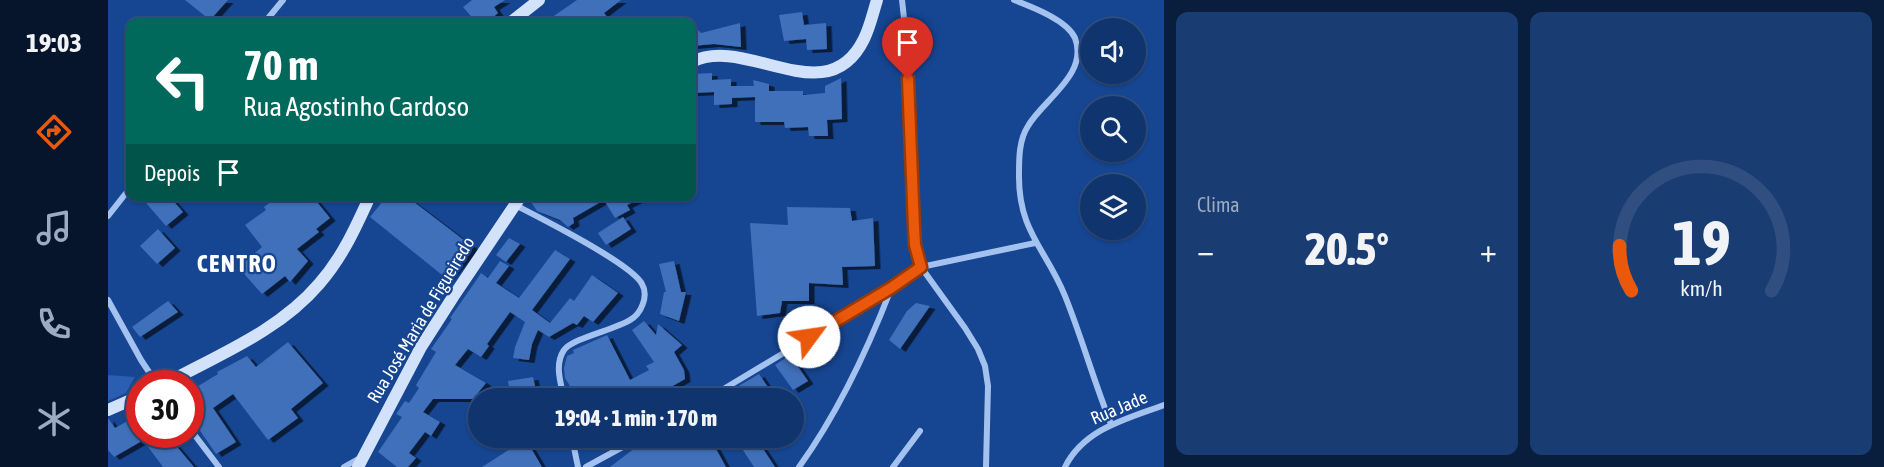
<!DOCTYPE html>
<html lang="pt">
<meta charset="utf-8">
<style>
body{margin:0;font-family:"Asap Condensed",sans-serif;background:#193c72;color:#f1f3f6;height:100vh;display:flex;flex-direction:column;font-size:22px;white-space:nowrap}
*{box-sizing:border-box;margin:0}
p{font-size:20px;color:#9caac2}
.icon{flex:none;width:33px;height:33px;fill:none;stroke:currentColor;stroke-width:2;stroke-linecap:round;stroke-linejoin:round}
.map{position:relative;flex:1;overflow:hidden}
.panel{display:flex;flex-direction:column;gap:12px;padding:12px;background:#091d3c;width:720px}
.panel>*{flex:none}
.guide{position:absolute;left:18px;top:18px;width:570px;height:183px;border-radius:12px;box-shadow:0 2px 4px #0004,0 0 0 2px #304f80;background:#00695c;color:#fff;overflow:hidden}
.buttons{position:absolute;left:972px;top:18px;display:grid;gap:12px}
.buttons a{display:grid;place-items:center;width:66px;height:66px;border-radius:50%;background:#10346d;box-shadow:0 2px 4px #0004,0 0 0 2px #304f80;font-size:30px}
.speed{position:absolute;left:18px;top:370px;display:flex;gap:12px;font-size:30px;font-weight:700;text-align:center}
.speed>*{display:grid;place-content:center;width:78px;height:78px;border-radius:50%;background:#10346d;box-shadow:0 2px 4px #0004,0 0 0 2px #304f80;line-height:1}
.speed .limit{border:9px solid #d22;background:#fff;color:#111}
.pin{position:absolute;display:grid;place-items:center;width:51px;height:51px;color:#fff;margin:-62px -26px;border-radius:50% 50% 50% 0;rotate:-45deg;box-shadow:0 0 6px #0007}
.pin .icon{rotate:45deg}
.me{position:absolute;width:66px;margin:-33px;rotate:59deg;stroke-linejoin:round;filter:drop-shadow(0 0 4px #0008)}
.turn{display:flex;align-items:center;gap:21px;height:126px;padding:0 18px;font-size:27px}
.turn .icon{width:78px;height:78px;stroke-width:2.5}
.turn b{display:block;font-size:42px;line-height:51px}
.then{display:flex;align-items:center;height:57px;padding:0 18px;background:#0003;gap:12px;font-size:22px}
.big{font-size:45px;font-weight:800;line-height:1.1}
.panel .card{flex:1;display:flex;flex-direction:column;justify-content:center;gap:9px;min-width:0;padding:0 21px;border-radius:12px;background:#193c72}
.panel .dial{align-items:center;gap:0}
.dial svg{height:156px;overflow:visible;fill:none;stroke:#304f80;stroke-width:7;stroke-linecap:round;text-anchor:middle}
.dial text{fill:#f1f3f6;stroke:none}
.heat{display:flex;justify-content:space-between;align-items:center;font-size:33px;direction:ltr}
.panel .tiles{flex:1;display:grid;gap:12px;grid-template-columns:repeat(2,1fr)}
.trip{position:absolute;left:360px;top:388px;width:336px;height:60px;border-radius:30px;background:#10346d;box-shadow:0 2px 4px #0004,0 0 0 2px #304f80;font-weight:800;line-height:60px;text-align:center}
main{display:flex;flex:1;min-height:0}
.tabs{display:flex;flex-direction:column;width:108px;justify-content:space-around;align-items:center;background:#06152c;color:#9caac2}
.tabs .icon{width:42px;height:42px}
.tabs .active{color:#ea580c}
.tabs b{font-size:27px;color:#f1f3f6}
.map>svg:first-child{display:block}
.green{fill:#295eb0}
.building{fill:#3f6fb9;filter:url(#shadow)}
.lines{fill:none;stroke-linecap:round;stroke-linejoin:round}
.street{stroke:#a4c2f0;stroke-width:6}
.secondary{stroke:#d2e2fb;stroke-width:12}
.route-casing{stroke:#983908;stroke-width:15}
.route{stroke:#ea580c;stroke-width:10}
.labels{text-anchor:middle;stroke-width:4.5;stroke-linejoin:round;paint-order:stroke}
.street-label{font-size:18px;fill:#fff;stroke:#164591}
.district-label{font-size:24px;font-weight:bold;letter-spacing:1.5px;fill:#fff;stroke:#164591}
</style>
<main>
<nav class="tabs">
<b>19:03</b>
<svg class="icon active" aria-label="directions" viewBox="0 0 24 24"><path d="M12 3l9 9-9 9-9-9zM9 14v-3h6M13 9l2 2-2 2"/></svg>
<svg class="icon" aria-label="music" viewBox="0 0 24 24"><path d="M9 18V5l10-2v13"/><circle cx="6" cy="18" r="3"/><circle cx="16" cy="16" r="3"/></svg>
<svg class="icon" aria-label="phone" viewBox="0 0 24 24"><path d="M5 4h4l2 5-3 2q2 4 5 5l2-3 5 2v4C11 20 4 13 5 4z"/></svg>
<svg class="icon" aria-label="climate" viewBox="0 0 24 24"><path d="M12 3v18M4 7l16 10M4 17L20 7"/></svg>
</nav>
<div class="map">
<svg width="1056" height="467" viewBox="0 0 1056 467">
<defs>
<filter id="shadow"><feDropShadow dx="5.5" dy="3" stdDeviation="0" flood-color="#0009"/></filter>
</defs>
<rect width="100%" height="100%" fill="#164591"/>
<path class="green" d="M0 375 27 377 18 393 0 401Z"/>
<path class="building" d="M77 0H120L102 20Z
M364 0H397L386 7 390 13 383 19 386 22H368L355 7Z
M469 0H513L496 13 503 22H437Z
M694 12 696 25 718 23 719 49 699 50 698 39 676 41 671 15Z
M632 23 633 47 606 44 584 46V33L590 30 593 33Z
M604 73V80L623 79V86H646L645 80 661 84V91H695V95L717 93V86L733 78 734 119 719 120 720 136H701L700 127 677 128 676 122H647V97L624 98V104L606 105V92L584 93V74Z
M32 196H61L75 212 58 226Z
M170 196H204L222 218 208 229 211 232 189 249 200 261 182 282 177 276 154 294 130 267 154 247 137 225 158 210 156 207Z
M279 196H298L365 247 339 279 262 217Z
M421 196H537L519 205 522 210 507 218 496 200 465 218 466 223 460 227 452 220 429 211 421 199Z
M679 207 742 208 744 221 765 218 767 266 734 267 735 285 701 283V301H674L672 313 649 316 642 223 680 225Z
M515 217 523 229 498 245 490 233Z
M50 229 67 248 49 264 32 246Z
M401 238 412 244 398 262 388 255Z
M447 250 462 259 424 310 442 323 462 298 466 301 484 275 510 293 485 322 476 316 469 325 465 323 441 337 430 330 424 344 421 360 405 358 407 347 417 322 402 312 379 344 381 346 373 357 360 349 347 365 378 383 365 399H325L315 412 332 422 323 436 317 432 301 453 308 458 300 467H289L270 452 294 417 288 414 297 401 301 403 311 388 308 385 328 352 323 349 344 319 342 318 367 282 373 273 380 278 392 261 401 266 388 283 411 298Z
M566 261 573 292H578L571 321 552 314 556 292H558L551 264Z
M60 301 70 312 32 337 24 327Z
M808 303 822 306 792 349 781 340 799 311Z
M536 321 548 335 550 324 574 345 566 352 576 370 577 379 554 392 551 388 529 399H470L457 378 456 368 459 356 466 353 465 350 499 335 522 380 541 370 538 366 546 362 524 330Z
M180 342 215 383 183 409 190 418 160 440 125 394 105 408 128 442 108 454 82 416V391L110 374 109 372 139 356 148 367Z
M682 355 700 381 685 390 667 365Z
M651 374 668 399H609L634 384Z
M425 377 430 399H403L400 381Z
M32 414V435H59L86 467H55L32 436V442L6 457 0 450V418L7 428Z
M404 438H417L434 467H374L405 447Z
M540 438H602L618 467H502Z
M627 438H648L667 467H646Z"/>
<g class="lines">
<path class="street" d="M794 0 798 36 807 245 813 267 857 328 870 349 877 366 880 386 878 467
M906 0C924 7 959 20 967 38 981 74 935 100 920 126 911 140 911 158 911 174 910 231 938 249 957 296 974 338 986 382 1003 424
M157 22 175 0
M407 205C432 218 523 263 534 284 541 296 533 314 522 320 506 330 465 338 456 350 446 365 453 383 456 399
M0 216 22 188
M0 300 33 360 49 384
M599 399 784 288 813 267 927 243
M82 429 111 467
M464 438 470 467
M236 467 252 458
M478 467 531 438
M691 467C730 413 759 351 783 289
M785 467 812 431
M957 467C976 429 1018 419 1056 405"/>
<path class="secondary" d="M403 22 431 0
M584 62C638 34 719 115 756 39 762 27 765 13 769 0
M57 384C110 355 171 331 211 284 234 258 248 227 262 196
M0 410 32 396
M250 467 313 347 345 297 413 196"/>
</g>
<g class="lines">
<defs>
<path id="route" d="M701 337 783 288 813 267 807 245 806 227 800 79"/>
</defs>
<use href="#route" class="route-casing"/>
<use href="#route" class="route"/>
</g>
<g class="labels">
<g class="street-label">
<text transform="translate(313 320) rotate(-59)" y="6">Rua José Maria de Figueiredo</text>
<text transform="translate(1011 408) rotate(-23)" y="6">Rua Jade</text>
</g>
<g class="district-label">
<text x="129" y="272">CENTRO</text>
</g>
</g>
</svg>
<div class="buttons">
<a><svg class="icon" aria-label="sound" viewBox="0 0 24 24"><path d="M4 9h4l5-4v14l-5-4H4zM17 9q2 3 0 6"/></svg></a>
<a><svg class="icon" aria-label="search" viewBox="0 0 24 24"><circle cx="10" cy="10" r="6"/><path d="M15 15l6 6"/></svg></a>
<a><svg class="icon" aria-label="layers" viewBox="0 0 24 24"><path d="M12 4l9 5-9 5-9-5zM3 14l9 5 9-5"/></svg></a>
</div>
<div class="speed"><div class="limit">30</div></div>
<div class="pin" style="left:800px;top:79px;background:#d93025"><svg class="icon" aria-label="arrive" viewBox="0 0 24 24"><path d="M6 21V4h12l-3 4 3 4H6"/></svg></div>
<svg class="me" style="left:701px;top:337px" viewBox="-20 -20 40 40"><circle r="19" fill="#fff"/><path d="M0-13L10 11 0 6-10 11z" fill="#ea580c"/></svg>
<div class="trip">19:04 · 1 min · 170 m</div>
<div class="guide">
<div class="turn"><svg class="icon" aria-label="left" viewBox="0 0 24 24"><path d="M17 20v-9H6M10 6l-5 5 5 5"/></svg><div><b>70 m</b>Rua Agostinho Cardoso</div></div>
<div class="then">Depois<svg class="icon" aria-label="arrive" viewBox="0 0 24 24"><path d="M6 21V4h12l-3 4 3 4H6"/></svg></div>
</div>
</div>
<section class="panel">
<div class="tiles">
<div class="card"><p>Clima</p>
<div class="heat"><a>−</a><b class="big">20.5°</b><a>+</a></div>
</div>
<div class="card dial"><svg viewBox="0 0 100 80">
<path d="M14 69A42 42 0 1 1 86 69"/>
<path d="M14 69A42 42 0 0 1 8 46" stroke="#ea580c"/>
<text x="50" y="56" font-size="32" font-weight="700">19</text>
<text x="50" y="72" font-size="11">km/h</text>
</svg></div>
</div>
</section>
</main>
